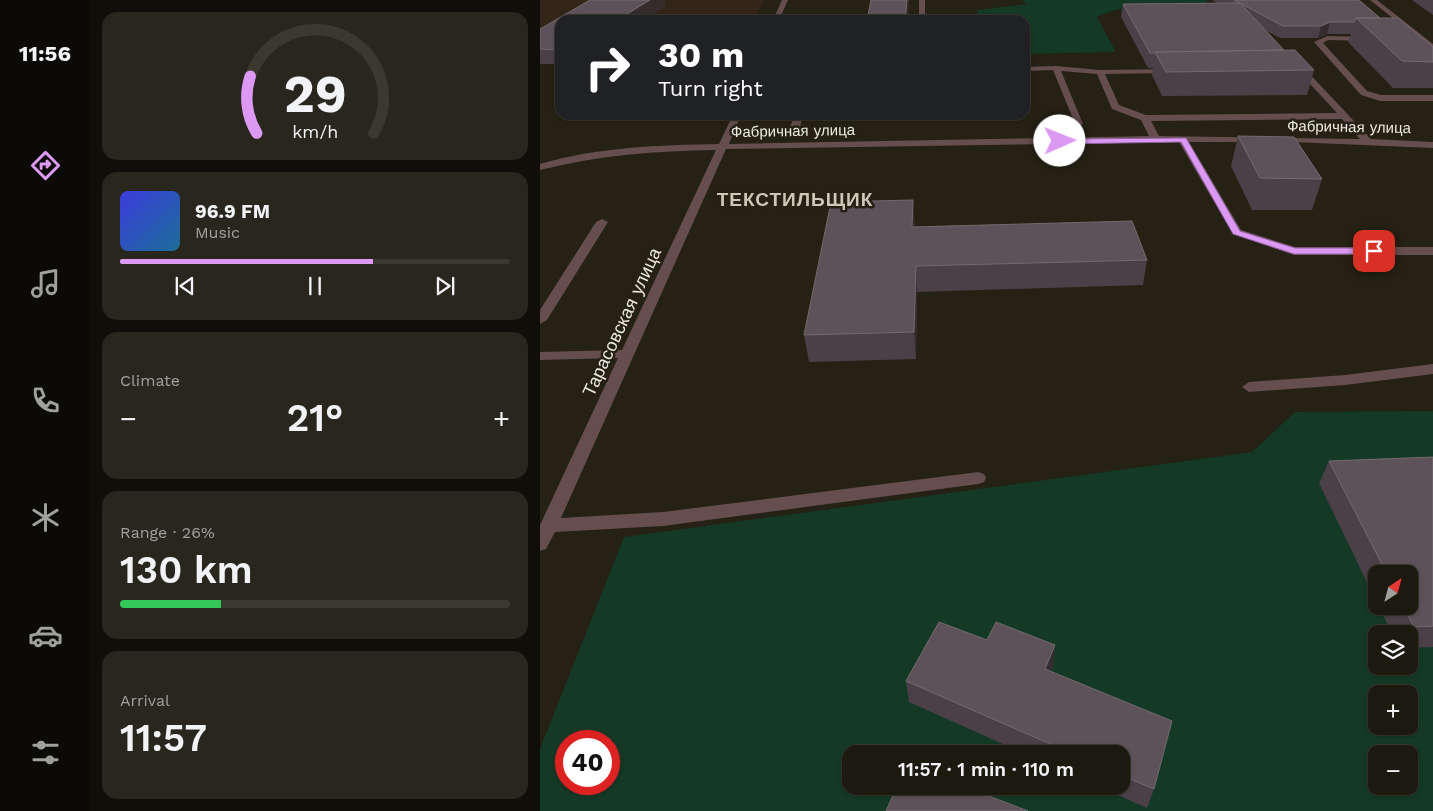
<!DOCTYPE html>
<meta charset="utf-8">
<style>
body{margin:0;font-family:"Work Sans",sans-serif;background:#29261d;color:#f1f3f6;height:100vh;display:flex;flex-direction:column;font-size:19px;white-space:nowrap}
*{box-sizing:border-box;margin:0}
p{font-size:16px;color:#a0a09e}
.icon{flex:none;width:28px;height:28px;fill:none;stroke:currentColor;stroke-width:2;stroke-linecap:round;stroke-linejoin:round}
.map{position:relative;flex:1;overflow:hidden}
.drawer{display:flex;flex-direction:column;gap:12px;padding:12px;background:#0f0e08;width:450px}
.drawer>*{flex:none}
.hud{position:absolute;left:15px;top:15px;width:475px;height:105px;border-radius:15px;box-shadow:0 1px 4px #0004,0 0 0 1px #3a382f;background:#202124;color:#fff;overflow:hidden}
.needle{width:32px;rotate:36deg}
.buttons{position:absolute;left:828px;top:565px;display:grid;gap:10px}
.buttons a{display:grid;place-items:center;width:50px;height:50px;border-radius:10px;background:#1c190f;box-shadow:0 1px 4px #0004,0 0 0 1px #3a382f;font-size:25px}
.speed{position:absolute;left:15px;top:730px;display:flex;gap:10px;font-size:25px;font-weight:700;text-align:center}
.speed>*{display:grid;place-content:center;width:65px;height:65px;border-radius:50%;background:#1c190f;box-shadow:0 1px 4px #0004,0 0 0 1px #3a382f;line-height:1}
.speed .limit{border:8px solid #d22;background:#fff;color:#111}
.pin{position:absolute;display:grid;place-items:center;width:42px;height:42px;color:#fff;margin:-21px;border-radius:10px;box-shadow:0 2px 8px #0006}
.me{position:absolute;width:55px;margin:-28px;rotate:89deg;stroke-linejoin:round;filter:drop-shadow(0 0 4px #0008)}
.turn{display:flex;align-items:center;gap:18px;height:105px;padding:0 20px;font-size:22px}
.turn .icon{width:65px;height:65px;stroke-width:2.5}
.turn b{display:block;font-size:35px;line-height:42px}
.big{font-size:38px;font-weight:600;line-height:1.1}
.drawer .tile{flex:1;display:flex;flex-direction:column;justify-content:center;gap:8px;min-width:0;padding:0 18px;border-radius:15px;background:#29261d}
.drawer .dial{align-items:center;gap:0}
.dial svg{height:130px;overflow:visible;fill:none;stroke:#3a382f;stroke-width:7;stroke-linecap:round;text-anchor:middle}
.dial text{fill:#f1f3f6;stroke:none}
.song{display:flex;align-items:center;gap:15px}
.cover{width:60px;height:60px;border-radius:8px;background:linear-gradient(135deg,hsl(240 70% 55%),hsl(200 70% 35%))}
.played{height:5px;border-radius:2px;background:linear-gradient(90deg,#dc99f4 65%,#3a382f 65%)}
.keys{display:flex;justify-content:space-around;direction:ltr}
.heat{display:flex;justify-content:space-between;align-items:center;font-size:28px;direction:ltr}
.charge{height:8px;border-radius:4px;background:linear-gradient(90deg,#34c759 26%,#3a382f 0)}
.trip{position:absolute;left:302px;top:745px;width:288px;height:50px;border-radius:15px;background:#1c190f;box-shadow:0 1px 4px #0004,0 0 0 1px #3a382f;font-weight:600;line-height:50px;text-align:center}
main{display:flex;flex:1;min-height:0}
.tab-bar{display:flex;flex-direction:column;width:90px;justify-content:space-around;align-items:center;background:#0b0a06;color:#a0a09e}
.tab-bar .icon{width:35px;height:35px}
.tab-bar .active{color:#dc99f4}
.tab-bar b{font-size:22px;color:#f1f3f6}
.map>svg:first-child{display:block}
.education{fill:#332518}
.green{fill:#143925;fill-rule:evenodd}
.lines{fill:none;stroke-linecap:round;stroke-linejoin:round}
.minor{fill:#654e4d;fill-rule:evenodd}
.wall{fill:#4c4048}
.shaded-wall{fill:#352c2d}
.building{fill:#5d5259;stroke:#746a6e}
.route{fill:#dc99f4;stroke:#8f639f}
.labels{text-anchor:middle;stroke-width:5;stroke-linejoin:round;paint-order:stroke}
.far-street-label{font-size:15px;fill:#eceae1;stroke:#252114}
.street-label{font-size:18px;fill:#eceae1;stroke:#252114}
.far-district-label{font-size:19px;font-weight:bold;letter-spacing:1px;fill:#ccc7b6;stroke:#252114}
</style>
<main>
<nav class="tab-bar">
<b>11:56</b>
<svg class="icon active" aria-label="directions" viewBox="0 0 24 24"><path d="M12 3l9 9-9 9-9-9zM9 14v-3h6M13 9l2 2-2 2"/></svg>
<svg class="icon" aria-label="music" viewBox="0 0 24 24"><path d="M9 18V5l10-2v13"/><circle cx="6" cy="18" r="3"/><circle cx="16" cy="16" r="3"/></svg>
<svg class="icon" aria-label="phone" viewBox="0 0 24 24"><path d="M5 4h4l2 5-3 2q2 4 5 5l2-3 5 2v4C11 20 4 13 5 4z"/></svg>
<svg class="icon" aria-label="climate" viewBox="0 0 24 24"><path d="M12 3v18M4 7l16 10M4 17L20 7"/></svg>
<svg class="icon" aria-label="car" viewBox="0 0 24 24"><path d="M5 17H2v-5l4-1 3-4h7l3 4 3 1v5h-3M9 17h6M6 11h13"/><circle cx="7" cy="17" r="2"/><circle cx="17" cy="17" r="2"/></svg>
<svg class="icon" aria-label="filters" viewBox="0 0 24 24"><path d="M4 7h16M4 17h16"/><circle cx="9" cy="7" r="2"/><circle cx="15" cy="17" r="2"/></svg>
</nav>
<section class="drawer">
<div class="tile dial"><svg viewBox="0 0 100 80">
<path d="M14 69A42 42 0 1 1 86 69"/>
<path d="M14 69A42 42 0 0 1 10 34" stroke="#dc99f4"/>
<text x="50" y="56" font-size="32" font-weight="700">29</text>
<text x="50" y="72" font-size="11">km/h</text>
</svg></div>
<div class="tile">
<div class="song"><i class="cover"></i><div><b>96.9 FM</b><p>Music</p></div></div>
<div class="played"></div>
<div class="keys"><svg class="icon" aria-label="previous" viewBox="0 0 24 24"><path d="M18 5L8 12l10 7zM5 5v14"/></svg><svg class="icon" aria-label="pause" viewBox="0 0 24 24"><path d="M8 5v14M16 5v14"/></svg><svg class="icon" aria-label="next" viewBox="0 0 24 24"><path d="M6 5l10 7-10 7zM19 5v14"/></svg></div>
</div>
<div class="tile"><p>Climate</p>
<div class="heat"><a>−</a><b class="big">21°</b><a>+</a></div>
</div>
<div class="tile"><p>Range · 26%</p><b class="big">130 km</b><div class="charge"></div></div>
<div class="tile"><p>Arrival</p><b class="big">11:57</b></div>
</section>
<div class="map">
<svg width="893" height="811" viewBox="0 0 893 811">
<rect width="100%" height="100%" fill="#252114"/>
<path class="education" d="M0 0H225L213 20H20L0 39Z"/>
<path class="green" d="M482 0H669C648 18 602 4 576 10 570 11 563 15 557 17L576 52 485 54V20H438L437 10 487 4Z
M893 411V811H449L386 786H581V754H311V786H361L351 811H0V749L84 537 712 452 755 412ZM836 574H869V606H836ZM836 634H869V666H836ZM836 694H869V726H836ZM26 741H69V784H26ZM836 754H869V786H836Z"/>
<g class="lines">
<path class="minor" d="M242 0H248L239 20H233Z
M379 0H385V20H379Z
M830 0H837L893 44V50Z
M787 36 833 37 830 41 788 40 783 43 827 91 841 95H893V101H840L821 95 774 42Z
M516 66 560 70 634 69V73H631L565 74 579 105 606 115 797 113 759 72 752 70 756 68H764L831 139 893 142V148L752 142H649L701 230 755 247H893V255H754L693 234 639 142 186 149 21 518 123 512 438 472 444 474 446 478 444 482 438 484 123 526 15 532 6 549 0 551V525L78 358 0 360V352L82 350 176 150C116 151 59 155 0 170V164C58 147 119 145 179 144L193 115H201L189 144 609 136 601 120 572 109 557 74 521 71 543 124 536 126 513 70 485 71V67ZM802 119 820 139 619 136 611 121Z
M255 115H263L260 127 255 130 250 127Z
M62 219 68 222 7 320 0 324V310L56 222Z
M893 364V374L805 385 709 392 702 387 709 382 805 375Z"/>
</g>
<path class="wall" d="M50 0H124L125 6 103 20H20V64H0V29Z
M672 0H819L840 18 893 47V88H853L808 42 811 34H787L778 38H740L725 30 744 50 774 70 767 95 622 96 612 75 613 68H608L581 17 583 4 677 3Z
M872 0H893V15Z
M698 136 782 179 772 210H712L691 166Z
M375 227 607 260 603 285 377 292 376 359 269 362 264 335Z
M893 457V647L869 648V634H852L839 606H869V574H836V601L779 483 789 461Z
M447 640 515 645 513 667 511 672 614 789 607 808 558 786H581V754H485L369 702 366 681Z"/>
<path class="shaded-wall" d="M110 0H124L125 6 103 20H77Z
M367 0H369L368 20H365Z
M790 22 787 34 778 38 781 26Z
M373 200 375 224 374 252 372 227Z
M376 266 377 292 376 359 374 332Z
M515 645 513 667 503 691 505 669Z"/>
<path class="building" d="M50 0H110L77 20H20V50L0 49V29Z
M331 0H367L365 20H327Z
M694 0H819L840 18H816L814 22H790L781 26H743Z
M700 3 744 50 615 52V53H610L583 4Z
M816 18H858L893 47V62L862 61Z
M755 50 774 70 626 72 615 52Z
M698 136 754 137 782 179 720 178Z
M373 200 372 227 592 221 607 260 376 266 374 332 264 335 291 202Z
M893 457V626L874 627 863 606H869V574H847L789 461Z
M399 622 447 640 456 622 515 645 505 669 632 721 614 789 581 775V754H533L366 681Z
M357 786H423L488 811H346Z"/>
<path class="route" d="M646 138 700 231 755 248H834L838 251 834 254H754L693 234 641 142 520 144 516 141 520 139Z"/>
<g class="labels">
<g class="far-street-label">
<text transform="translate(809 127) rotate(1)" y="5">Фабричная улица</text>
<text transform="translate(253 131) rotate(-1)" y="5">Фабричная улица</text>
</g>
<g class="street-label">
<text transform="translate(82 322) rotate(-65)" y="6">Тарасовская улица</text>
</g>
<g class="far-district-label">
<text x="255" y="206">ТЕКСТИЛЬЩИК</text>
</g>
</g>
</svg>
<div class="buttons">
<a><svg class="needle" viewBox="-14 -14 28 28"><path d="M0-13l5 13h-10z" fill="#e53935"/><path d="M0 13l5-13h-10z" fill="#a0a09e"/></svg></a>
<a><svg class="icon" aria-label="layers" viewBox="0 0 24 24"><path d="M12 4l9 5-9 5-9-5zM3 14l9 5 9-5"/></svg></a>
<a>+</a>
<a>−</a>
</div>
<div class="speed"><div class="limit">40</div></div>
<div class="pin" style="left:834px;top:251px;background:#d93025"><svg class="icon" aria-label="arrive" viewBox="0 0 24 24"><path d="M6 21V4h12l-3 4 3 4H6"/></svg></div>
<svg class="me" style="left:520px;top:141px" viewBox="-20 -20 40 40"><circle r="19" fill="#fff"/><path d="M0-13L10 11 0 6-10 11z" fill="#dc99f4"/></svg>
<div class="trip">11:57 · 1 min · 110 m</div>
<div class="hud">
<div class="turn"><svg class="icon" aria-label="right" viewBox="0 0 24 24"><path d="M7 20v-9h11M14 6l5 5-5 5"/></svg><div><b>30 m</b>Turn right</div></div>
</div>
</div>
</main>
